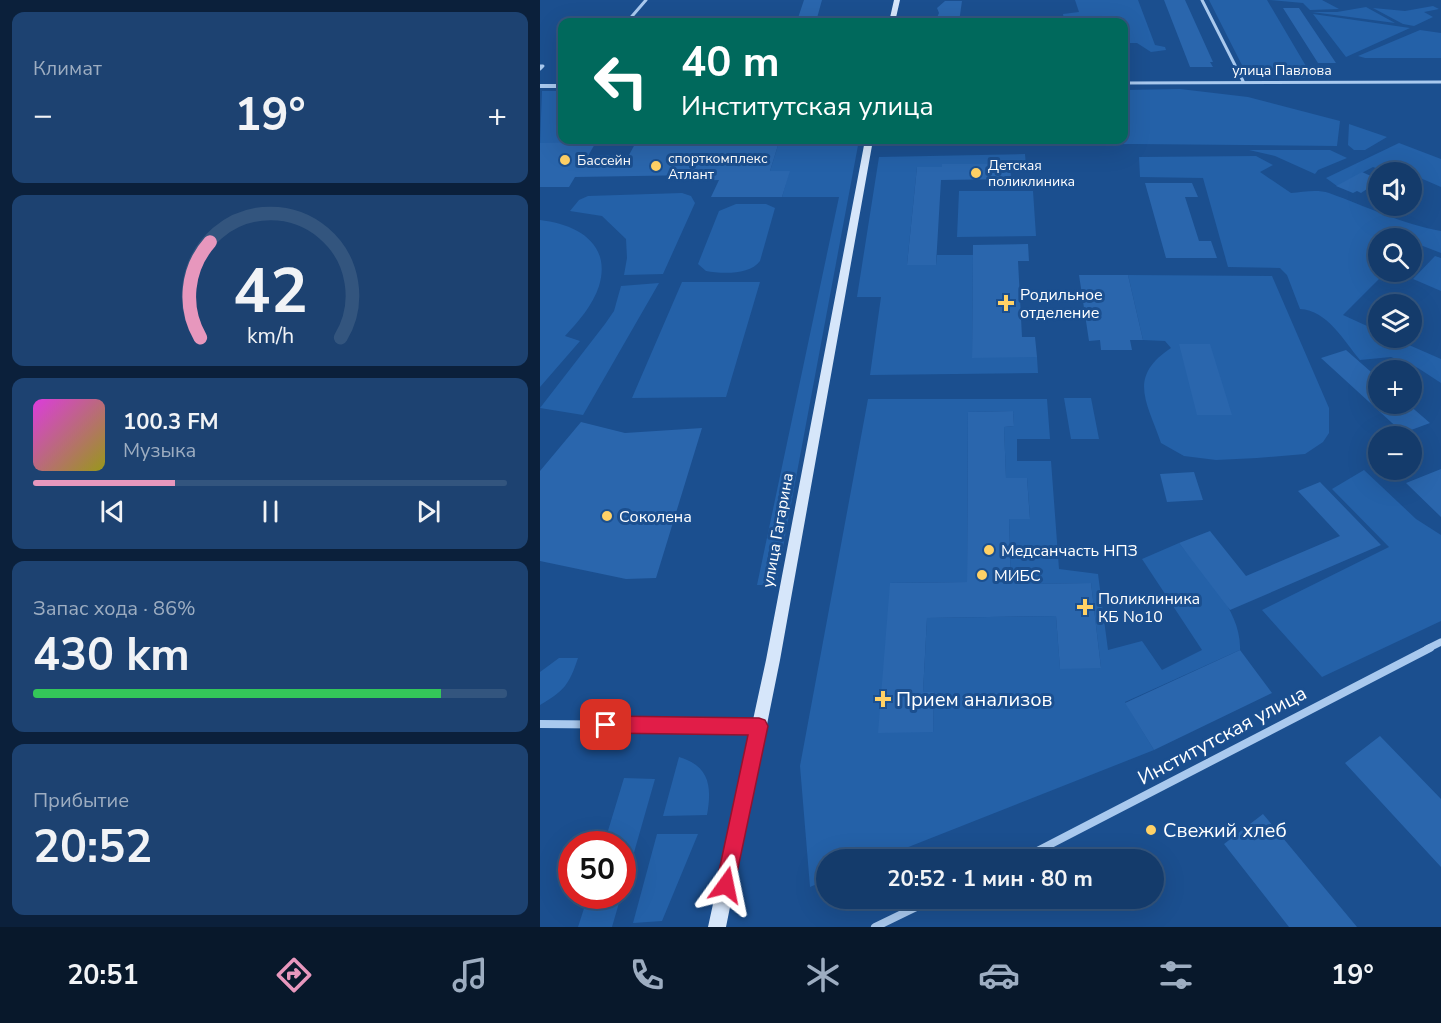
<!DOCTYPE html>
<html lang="ru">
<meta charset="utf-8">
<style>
body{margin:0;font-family:"Nunito Sans",sans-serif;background:#1d4271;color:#f1f3f6;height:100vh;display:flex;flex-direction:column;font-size:22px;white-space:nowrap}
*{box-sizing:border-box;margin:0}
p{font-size:20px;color:#9dadc1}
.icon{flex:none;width:33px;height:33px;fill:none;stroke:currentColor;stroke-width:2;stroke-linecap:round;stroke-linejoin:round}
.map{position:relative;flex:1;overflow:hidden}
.drawer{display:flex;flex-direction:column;gap:12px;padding:12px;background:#0b203b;width:540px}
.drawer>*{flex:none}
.top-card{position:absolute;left:18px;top:18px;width:570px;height:126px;border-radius:12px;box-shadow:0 6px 24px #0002,0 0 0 2px #33557e;background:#00695c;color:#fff;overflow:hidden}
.buttons{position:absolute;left:828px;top:162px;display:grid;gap:12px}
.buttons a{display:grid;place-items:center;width:54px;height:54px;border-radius:50%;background:#143b6b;box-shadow:0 6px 24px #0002,0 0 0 2px #33557e;font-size:30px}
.speed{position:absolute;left:18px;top:831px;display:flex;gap:12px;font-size:30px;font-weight:700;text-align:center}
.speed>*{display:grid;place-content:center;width:78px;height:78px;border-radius:50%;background:#143b6b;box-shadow:0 6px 24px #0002,0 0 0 2px #33557e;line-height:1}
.speed .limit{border:9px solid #d22;background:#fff;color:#111}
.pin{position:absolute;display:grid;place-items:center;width:51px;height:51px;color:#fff;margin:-26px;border-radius:12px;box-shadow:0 3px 9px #0006}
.me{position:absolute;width:66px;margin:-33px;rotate:12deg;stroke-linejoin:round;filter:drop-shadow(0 0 4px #0008)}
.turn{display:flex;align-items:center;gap:21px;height:126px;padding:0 24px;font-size:27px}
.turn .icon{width:78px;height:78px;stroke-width:2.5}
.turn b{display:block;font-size:42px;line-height:51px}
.big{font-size:45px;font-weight:700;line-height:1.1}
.drawer .widget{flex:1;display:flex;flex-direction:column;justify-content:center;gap:9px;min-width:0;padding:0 21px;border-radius:12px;background:#1d4271}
.drawer .dial{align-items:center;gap:0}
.dial svg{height:156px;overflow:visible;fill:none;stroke:#33557e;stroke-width:7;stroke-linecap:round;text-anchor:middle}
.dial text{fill:#f1f3f6;stroke:none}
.song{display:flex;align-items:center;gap:18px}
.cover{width:72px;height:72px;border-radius:9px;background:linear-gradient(135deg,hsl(300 70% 55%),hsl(60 70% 35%))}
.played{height:6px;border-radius:3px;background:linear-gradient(90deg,#e797bd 30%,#33557e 30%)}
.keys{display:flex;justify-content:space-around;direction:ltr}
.heat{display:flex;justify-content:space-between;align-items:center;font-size:33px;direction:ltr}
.charge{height:9px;border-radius:4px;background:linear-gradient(90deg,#34c759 86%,#33557e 0)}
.trip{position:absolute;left:276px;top:849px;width:348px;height:60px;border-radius:30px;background:#143b6b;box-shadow:0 6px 24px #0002,0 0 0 2px #33557e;font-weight:700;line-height:60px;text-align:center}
.menu{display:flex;height:96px;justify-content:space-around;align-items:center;background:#08182b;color:#9dadc1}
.menu .icon{width:42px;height:42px}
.menu .active{color:#e797bd}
.menu b{font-size:27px;color:#f1f3f6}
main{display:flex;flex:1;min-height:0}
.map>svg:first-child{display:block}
.green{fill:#2461a8;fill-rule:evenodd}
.building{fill:#2a66ad}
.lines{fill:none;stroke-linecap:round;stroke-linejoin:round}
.minor-far2{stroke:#a9c9ee;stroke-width:3}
.minor-far1{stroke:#a9c9ee;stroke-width:7}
.minor{stroke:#a9c9ee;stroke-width:8}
.tertiary{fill:#a9c9ee;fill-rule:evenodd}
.secondary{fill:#d6e6fa;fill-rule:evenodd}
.route{fill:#e11d48;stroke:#92132f;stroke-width:1.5}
.poi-dot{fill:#ffd166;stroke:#1b4f8f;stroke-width:2}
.labels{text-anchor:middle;stroke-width:6;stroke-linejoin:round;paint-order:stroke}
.far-street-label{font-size:14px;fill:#fff;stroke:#1b4f8f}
.far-poi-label{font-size:14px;fill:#fff;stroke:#1b4f8f;text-anchor:start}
.poi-label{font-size:16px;fill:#fff;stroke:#1b4f8f;text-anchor:start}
.street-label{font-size:16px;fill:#fff;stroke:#1b4f8f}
.near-poi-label{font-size:20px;fill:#fff;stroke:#1b4f8f;text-anchor:start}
.near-street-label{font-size:20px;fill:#fff;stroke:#1b4f8f}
</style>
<main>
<section class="drawer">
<div class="widget"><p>Климат</p>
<div class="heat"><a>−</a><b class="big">19°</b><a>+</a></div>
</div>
<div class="widget dial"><svg viewBox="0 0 100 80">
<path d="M14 69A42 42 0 1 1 86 69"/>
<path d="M14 69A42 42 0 0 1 19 20" stroke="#e797bd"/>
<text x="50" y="56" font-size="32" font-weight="700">42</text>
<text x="50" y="72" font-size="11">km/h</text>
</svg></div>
<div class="widget">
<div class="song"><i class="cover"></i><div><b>100.3 FM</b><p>Музыка</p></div></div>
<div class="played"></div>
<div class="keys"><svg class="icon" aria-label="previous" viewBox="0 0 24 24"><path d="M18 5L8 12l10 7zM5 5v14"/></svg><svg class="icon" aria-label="pause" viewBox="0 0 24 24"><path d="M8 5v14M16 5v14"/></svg><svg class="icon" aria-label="next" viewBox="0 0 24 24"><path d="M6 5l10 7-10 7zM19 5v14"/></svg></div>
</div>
<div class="widget"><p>Запас хода · 86%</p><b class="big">430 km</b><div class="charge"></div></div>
<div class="widget"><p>Прибытие</p><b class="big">20:52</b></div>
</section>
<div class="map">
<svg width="901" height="927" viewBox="0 0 901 927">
<rect width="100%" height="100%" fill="#1b4f8f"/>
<path class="green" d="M535 0H598L615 45 625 47 626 50 611 52 597 43H584V22H521L524 21 523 14 539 12Z
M669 0H727L773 78 708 77Z
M730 0H782L799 9 770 10 763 3Z
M893 6 899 9 884 12 893 17 874 26 863 24 833 8 865 11Z
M826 7 855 23 772 12H797Z
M773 14 870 28 806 57Z
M154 17H244L245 22H150Z
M880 30 901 33V58H825L818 56Z
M640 89 708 97 800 121 797 146 592 144 525 145 522 140 368 142 367 145 349 146V140H584V90Z
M2 91H22V140H58L56 142 0 144Z
M809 124 847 137 825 150H814L808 145Z
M98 140H319L236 585H217L299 197H242L249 172 230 171 239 142 170 146V143L95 144Z
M859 143 901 159V187L878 177 872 180V172H847L833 167 797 186 786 178Z
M709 150H790L807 158 778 170 775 174 735 156Z
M485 154 486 166 470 164H403L402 167H377L367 265H396L397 255H433L432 357H497L498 373 330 375 341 297H317L339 157Z
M716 156 733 165 720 172 751 193C763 192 777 189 789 193 828 207 859 223 901 231V253L875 243 872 245V238H838V272H846L803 315 838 331V338H853L901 359V383L878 368 851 357 820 360C804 341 787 310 760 309L747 275 740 268 688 267 663 178 600 177 599 157Z
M419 191H493L496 236 417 237Z
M142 193 151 196 155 203 123 274 84 275 87 258 86 239 62 216 30 211 39 200 48 196Z
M196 204H226L235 208 220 261C210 275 182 274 166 271L158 264 179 211Z
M0 220C36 224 72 243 59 286 53 305 38 322 25 336L40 341 0 387Z
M895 256 901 258V291L873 279Z
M588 275 732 276 789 408V433L783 442 765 454 717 458 676 460 644 456 621 443C607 402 587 377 631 348L625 341 603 340Z
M142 282H220L186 397 92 398Z
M119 283 43 415 0 408 65 324 74 311 81 286Z
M524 398H551L559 439H531Z
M328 399H507L510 439H477V461H511L519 569 558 574 568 650 602 641 622 670 662 650 602 559 639 543C663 574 702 610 700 650L585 702 614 750 338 859 286 860V880L270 887 260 766ZM473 411 474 426 464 427 466 478H487L490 518 469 519 471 584 551 583 561 668H520L516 616 387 618 383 692H394L393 732 350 583 427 582 428 412Z
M824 470 876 519 901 535V621L782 677 722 610 849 547 792 489Z
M19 658H38C29 685 24 691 0 705V672Z
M139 757C170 766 172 787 167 815L123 816Z
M84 778 115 779 83 891 82 844H64Z
M117 834H158L122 921 93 923Z
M48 896H81L72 927H38Z"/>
<path class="building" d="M264 0H282L277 18H258Z
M624 0H645L673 62H670L673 67H650Z
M405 1H422L419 22H395L399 13 397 8Z
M743 8H759L796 63H778Z
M56 142 48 156 89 155 95 144 171 143 170 146 239 142 230 171H250L242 197H171L179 180 155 181 157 175 35 177 29 187H0V143Z
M402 164H470L471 179 401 180 396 265H367L377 167H402V170Z
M838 171V194L827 189 821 193 817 191 813 193 796 186 822 172 831 176Z
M605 183H652L658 197H645L659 241H671L677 258H626Z
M488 244 489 261H478L482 337H495L497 357 432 358 433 245Z
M539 275H588L603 340H590L592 350H561L560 340 549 341Z
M639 344H670L692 415H657Z
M806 350 838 378V404H868L890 423 863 433 781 358Z
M473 411 474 426 464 427 466 478H487L490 519H469L471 584 551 583 561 668 520 669 516 616 387 618 383 692H394L393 732 338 733 350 583 427 582 428 412Z
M41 422 85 433 162 428 116 578 86 579 0 561V471Z
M901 469V517L866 483Z
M654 472 663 500 627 502 620 474Z
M780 482 841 545 690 610 639 543 670 531 706 576 800 536 758 491Z
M700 650 732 693 614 750 585 703Z
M840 736 901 799V867L805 763Z
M723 814 817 927H749L684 844Z"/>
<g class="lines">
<path class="minor-far2" d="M662 0 703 81
M87 22 106 0
M0 66H3L0 69
M584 83 901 82"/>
<path class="minor-far1" d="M887 649 901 642"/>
<path class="minor" d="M0 724 218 726
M480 860 890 648
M335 927 395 898"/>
<path class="tertiary" d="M0 84H22V88H0Z"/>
<path class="secondary" d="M354 0H360L355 22H349Z
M325 140H333L240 660 186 927H168L226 660Z"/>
</g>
<path class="route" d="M66 716 219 718 225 720 228 726 193 892 186 895 179 892 176 885 208 735 66 733 60 731 57 725 60 719Z"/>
<g class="poi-dot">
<circle cx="25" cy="160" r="6"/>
<circle cx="116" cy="166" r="6"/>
<circle cx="436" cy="173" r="6"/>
<path d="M463 294h6v6h6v6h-6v6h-6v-6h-6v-6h6z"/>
<circle cx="67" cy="516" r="6"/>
<circle cx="449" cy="550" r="6"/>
<circle cx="442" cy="575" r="6"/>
<path d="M542 598h6v6h6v6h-6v6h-6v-6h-6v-6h6z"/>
<path d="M340 690h6v6h6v6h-6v6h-6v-6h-6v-6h6z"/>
<circle cx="611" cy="830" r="6"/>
</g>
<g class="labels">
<g class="far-street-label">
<text x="742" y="75">улица Павлова</text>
</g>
<g class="far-poi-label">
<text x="128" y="163">спорткомплекс<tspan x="128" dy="16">Атлант</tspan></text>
<text x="37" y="165">Бассейн</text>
<text x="448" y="170">Детская<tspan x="448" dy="16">поликлиника</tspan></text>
</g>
<g class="poi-label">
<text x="480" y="300">Родильное<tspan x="480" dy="18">отделение</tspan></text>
<text x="79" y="522">Соколена</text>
<text x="461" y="556">Медсанчасть НПЗ</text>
<text x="454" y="581">МИБС</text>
<text x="558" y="604">Поликлиника<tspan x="558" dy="18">КБ No10</tspan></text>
</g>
<g class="street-label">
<text transform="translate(237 530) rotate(-80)" y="6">улица Гагарина</text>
</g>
<g class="near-poi-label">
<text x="356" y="706">Прием анализов</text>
<text x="623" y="837">Свежий хлеб</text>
</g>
<g class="near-street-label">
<text transform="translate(682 735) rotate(-28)" y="7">Институтская улица</text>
</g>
</g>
</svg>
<div class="buttons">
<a><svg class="icon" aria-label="sound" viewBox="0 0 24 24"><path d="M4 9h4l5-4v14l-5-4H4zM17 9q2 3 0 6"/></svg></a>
<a><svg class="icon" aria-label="search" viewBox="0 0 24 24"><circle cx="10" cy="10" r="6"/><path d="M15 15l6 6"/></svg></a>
<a><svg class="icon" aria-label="layers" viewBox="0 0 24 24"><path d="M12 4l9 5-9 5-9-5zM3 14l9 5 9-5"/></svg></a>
<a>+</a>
<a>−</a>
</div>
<div class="speed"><div class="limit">50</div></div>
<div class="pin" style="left:66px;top:725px;background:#d93025"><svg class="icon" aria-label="arrive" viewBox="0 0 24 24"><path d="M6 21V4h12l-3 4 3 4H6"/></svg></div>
<svg class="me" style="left:186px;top:885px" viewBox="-20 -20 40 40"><path d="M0-17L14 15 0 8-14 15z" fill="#e11d48" stroke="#fff" stroke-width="4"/></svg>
<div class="trip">20:52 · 1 мин · 80 m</div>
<div class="top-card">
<div class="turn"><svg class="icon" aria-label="left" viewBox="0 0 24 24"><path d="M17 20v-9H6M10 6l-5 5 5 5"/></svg><div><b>40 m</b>Институтская улица</div></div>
</div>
</div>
</main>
<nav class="menu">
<b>20:51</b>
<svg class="icon active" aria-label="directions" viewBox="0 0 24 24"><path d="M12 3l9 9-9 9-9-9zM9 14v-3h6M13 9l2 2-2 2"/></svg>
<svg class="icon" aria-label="music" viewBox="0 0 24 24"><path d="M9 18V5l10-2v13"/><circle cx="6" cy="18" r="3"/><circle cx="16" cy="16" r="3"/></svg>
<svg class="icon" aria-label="phone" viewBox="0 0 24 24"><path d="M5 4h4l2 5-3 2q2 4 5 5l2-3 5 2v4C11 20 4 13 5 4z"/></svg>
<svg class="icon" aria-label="climate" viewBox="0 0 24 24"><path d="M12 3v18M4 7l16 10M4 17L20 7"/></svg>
<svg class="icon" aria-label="car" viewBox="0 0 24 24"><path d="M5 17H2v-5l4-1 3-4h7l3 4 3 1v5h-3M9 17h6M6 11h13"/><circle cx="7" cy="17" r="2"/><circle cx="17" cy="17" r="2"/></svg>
<svg class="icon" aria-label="filters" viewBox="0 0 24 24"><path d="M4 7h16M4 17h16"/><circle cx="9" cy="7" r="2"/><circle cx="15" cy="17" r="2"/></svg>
<b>19°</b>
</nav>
